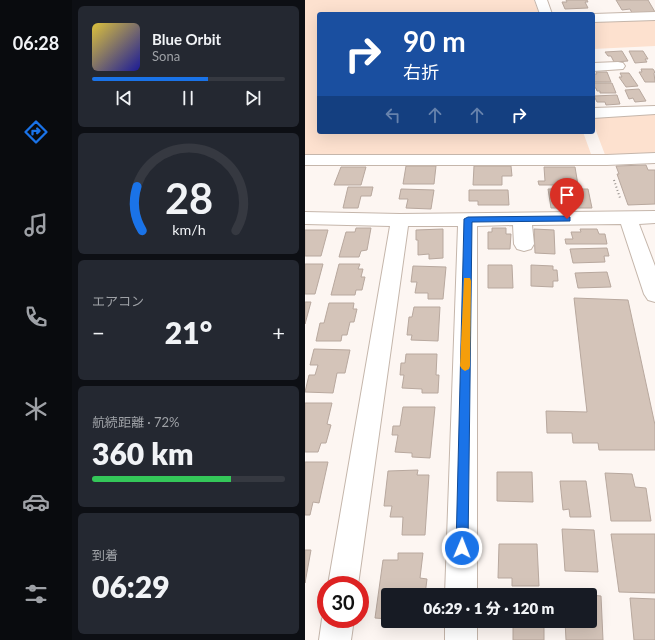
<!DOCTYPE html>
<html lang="ja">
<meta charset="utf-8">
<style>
body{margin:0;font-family:Lato,"Noto Sans JP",sans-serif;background:#242831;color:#f1f3f6;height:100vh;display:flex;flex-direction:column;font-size:15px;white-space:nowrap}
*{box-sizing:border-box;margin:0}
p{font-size:13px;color:#9ea1a6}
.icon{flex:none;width:22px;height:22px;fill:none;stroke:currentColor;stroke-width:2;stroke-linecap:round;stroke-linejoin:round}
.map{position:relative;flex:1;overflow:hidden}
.sheet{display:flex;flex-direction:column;gap:6px;padding:6px;background:#0d0f14;width:233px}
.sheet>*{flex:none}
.top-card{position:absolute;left:12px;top:12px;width:278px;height:122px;border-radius:4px;box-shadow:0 4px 16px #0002;background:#1a4fa0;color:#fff;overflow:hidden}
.speed{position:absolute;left:12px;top:576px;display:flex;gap:8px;font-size:20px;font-weight:700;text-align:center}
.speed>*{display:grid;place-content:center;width:52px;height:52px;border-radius:50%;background:#171b24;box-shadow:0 4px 16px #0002;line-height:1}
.speed .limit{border:6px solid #d22;background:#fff;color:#111}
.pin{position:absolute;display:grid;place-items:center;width:34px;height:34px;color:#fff;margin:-41px -17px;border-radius:50% 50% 50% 0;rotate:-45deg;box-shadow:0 0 4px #0007}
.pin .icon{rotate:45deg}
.me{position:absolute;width:44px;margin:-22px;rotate:1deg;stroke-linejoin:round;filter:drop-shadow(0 0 3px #0008)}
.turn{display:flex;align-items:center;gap:14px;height:84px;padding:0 20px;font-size:18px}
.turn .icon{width:52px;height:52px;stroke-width:2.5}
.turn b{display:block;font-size:28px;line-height:34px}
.lanes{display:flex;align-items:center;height:38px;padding:0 20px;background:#0003;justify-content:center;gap:20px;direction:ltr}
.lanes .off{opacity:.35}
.big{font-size:30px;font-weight:800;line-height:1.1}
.sheet .card{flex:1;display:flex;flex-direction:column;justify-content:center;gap:6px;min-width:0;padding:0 14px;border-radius:6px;background:#242831}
.sheet .dial{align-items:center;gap:0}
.dial svg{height:104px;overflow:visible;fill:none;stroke:#363941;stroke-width:7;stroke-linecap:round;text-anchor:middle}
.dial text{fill:#f1f3f6;stroke:none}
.song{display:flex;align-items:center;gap:12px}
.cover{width:48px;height:48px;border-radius:6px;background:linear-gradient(135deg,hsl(50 70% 55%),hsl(240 70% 35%))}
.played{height:4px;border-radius:2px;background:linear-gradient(90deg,#1a73e8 60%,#363941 60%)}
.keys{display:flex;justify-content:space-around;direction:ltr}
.heat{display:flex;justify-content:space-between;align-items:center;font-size:22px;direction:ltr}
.charge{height:6px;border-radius:3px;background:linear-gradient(90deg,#34c759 72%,#363941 0)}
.trip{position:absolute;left:76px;top:588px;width:216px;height:40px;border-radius:4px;background:#171b24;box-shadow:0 4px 16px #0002;font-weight:800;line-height:40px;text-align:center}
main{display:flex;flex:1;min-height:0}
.tabs{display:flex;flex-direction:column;width:72px;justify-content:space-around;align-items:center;background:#090b0e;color:#9ea1a6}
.tabs .icon{width:28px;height:28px}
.tabs .on{color:#1a73e8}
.tabs b{font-size:18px;color:#f1f3f6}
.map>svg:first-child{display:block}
.green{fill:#fde1cf}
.building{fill:#d4c4b9;stroke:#b8a89e}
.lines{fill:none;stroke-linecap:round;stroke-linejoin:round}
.minor-casing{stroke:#c5b6ab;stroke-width:2}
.path{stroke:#96908c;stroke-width:2;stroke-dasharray:1 2.5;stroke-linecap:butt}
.minor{fill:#fff;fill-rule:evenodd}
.route{fill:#1a73e8;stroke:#114b97}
.slow{fill:#f59e0b}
</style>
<main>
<nav class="tabs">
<b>06:28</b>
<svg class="icon on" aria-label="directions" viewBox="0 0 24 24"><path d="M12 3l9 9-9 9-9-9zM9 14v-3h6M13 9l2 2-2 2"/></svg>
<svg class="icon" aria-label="music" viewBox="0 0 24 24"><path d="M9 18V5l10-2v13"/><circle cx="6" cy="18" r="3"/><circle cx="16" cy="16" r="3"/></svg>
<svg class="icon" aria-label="phone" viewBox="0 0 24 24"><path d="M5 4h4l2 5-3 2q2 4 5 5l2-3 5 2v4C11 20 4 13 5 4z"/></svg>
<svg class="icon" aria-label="climate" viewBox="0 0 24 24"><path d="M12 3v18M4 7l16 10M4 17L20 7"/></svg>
<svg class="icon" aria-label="car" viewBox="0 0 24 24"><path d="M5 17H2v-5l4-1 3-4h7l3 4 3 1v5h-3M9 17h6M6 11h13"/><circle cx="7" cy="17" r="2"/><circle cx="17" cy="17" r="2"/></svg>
<svg class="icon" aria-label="filters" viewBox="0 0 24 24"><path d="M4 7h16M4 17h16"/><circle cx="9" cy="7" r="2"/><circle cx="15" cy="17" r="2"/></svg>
</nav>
<section class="sheet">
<div class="card">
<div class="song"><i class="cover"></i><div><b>Blue Orbit</b><p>Sona</p></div></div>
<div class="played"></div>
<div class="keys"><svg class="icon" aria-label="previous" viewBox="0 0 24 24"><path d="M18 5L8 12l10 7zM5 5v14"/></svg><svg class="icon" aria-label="pause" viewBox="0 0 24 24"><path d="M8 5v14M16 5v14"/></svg><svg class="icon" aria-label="next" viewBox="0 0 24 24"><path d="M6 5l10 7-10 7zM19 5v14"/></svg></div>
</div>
<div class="card dial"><svg viewBox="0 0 100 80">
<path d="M14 69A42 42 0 1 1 86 69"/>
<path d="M14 69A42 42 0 0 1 10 35" stroke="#1a73e8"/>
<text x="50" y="56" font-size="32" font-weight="700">28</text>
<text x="50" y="72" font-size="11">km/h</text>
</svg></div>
<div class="card"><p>エアコン</p>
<div class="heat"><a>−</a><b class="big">21°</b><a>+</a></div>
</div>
<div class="card"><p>航続距離 · 72%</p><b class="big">360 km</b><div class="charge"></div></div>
<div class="card"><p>到着</p><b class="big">06:29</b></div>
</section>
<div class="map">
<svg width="350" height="640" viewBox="0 0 350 640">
<rect width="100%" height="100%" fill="#fdf6f2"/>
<path class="green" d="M0 0H229L234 14H14V132H278L286 154 0 155Z
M350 16V46L288 49V18Z
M350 110V158L302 160 288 123V113Z"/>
<path class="building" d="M261 0H282L283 2H280L283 8 260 9 257 2H262Z
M311 0H343L350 12 327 13 325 9 317 10Z
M317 51 323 61 309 62 306 56H303L300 52Z
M324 51H338L343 59H340L342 62 330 63Z
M336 69H348L350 72 349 73 350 82H340L334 72H337Z
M291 72H302L306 82H288V74H292Z
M315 73H324L333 86 321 87 314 77H317Z
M288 83H307L311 93H295V91H292L291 88H288Z
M334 89 341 101 330 102 328 98 324 99 320 90Z
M312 95 315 104 301 105 300 102H292L289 96Z
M341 165 343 170H350V204L323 205 312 174H314L311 166Z
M101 166H131L129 184H98Z
M169 166H206L207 176H197V185H168Z
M36 167H61L56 185H29Z
M239 167H270L273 185H234L233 181H240Z
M43 187H68L66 196H56L53 208H38Z
M96 189 129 190 126 209 101 208 103 199H94Z
M243 189H283L287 208H246Z
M164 190H203L204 205H173V201H164Z
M51 228H66L62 250 56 251 54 257H34L41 232H50Z
M187 228H201V234H206L205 249H183V232H187Z
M138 229V258L124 259V254L113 255V240H111V230Z
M229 229 249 230 250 254 230 253Z
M275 229H292L294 234H300L302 244H261L260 239H268L266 232H276Z
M0 230H23L16 256H0Z
M302 248 304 256H299L300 262 268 263 265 249Z
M0 264H18L10 294H0Z
M34 264H55L53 269H58L56 277H60L57 290H51L50 295H26Z
M183 265H207L208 288H183Z
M226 265 248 266V270H252L253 281H248V287L226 286Z
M108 266 141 267 138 299H123V293H110L112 282H106Z
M302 272 306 287 273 288 270 273Z
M269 298 323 300 350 425V450H294L293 443H268L267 433H242L241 411 282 412Z
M0 302H6L0 324Z
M24 303H49L48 309H52L49 322H45L42 335H37L36 341H11L15 323H19Z
M109 307H135L133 341 106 340 107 335H102L104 317H107Z
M9 349 45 350 40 373H32L28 393 0 392 4 375H10L13 365H5Z
M101 354H132L131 375H134L133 393H117V389L97 388 99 375H95L96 363H100Z
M0 403H27L22 424 26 425 21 443H16L13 452H0Z
M98 407H130L125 458 107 457V453L90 452 93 435H87L88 426H95Z
M0 462H23L14 503 8 502 5 515H0Z
M113 470 112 475H124L120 535H97L98 517H85L87 506H79L83 471Z
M192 472H227L228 502 192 501Z
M300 473 327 474 330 487 341 488 346 521H306Z
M255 481H281L286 517H265L264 509 258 510Z
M257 529 289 530 293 572 260 571Z
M306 534H350V593L314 592Z
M194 544H232L234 586H207V578H193Z
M0 550H6L0 583Z
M93 553H118L115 578 122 579 120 595H83V619L70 618 78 560H93Z
M285 595 296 596 298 640H261L260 621H285Z
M325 598 350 599V640H329Z
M181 621H239V640H208V627L181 626Z"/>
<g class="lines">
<defs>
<path id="minor" d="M230 0H242L247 14H235Z
M350 12V20L288 22V14Z
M313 62 318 63 320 66 318 69 288 71V63Z
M350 106V114L288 118V108Z
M350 153V163L302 165H0V155H302Z
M350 211V223L334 224 350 266V302L343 300 339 294 316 224 227 225 229 244 226 249 219 251 212 249 209 244 208 225 172 226V595H140L153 226H103L53 585H23L85 226 0 224V212L95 214Z
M21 609V619H49L46 640H14L17 619Z
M140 621H172V640H140Z"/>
</defs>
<use href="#minor" class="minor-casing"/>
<path class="path" d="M309 180 315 198"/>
<use href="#minor" class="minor"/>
</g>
<path class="route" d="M262 216 265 217V221L167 222 163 548 162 552 157 554 153 552 151 548 159 219 163 217Z"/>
<path class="slow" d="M159 278H165L166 281 165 366 164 369 160 371 157 369 155 366Z"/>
</svg>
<div class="speed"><div class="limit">30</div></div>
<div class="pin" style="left:262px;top:219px;background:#d93025"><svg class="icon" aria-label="arrive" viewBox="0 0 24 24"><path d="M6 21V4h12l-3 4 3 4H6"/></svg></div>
<svg class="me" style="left:157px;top:548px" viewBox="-20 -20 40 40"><circle r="17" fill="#1a73e8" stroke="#fff" stroke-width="3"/><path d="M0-11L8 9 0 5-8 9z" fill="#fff"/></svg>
<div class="trip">06:29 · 1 分 · 120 m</div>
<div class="top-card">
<div class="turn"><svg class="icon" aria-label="right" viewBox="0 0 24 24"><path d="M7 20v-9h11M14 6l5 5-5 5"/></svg><div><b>90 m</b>右折</div></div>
<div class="lanes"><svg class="icon off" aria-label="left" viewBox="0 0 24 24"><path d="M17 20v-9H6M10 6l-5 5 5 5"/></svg><svg class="icon off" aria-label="ahead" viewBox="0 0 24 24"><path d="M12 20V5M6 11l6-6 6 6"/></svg><svg class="icon off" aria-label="ahead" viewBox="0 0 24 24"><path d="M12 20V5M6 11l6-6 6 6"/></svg><svg class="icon" aria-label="right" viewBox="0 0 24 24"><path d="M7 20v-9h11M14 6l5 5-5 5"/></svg></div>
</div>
</div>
</main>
